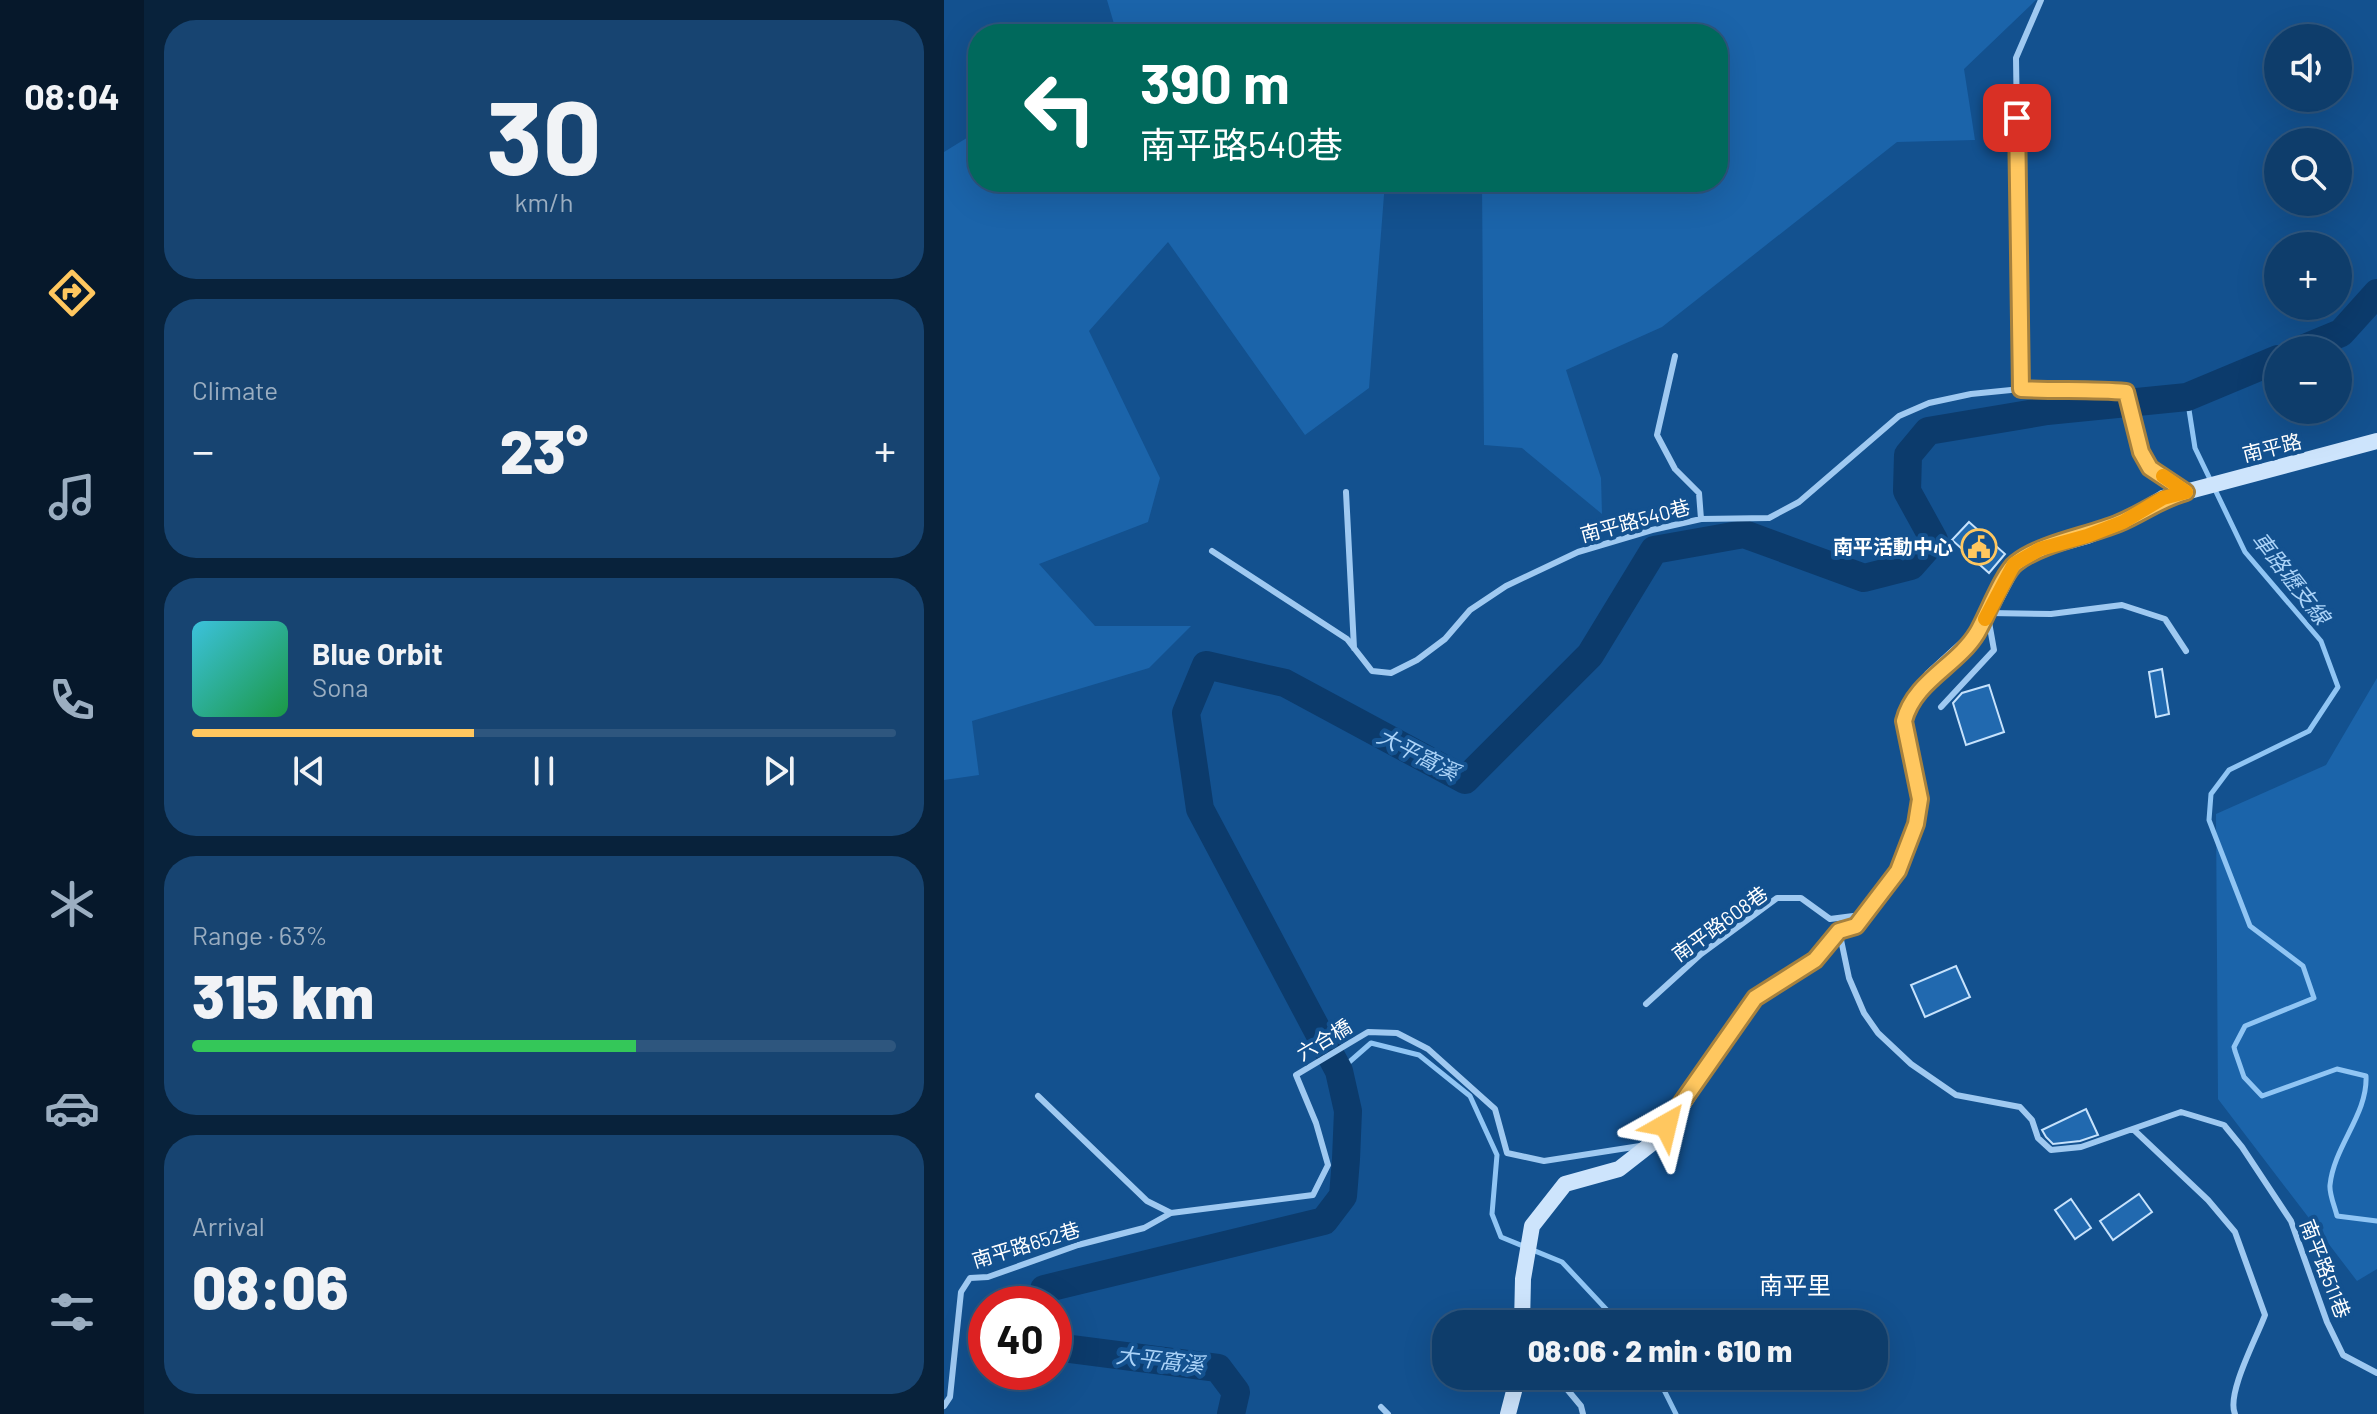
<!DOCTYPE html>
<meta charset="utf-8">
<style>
body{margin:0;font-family:Barlow,"Noto Sans TC",sans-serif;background:#174471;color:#f1f3f6;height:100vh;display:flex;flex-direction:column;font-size:30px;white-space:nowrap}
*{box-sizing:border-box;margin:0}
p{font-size:26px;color:#9baec1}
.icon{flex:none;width:44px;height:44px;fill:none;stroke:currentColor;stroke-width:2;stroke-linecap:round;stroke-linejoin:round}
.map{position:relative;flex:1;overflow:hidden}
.sheet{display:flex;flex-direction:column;gap:20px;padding:20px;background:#08223b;width:800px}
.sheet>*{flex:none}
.top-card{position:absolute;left:24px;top:24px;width:760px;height:168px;border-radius:32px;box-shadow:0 8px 32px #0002,0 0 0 2px #2e567e;background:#00695c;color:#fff;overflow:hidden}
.controls{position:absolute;left:1320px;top:24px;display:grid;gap:16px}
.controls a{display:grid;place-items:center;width:88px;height:88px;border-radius:50%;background:#0e3d6b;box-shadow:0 8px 32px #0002,0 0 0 2px #2e567e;font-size:40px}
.speed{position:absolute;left:24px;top:1286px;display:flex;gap:16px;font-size:40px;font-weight:700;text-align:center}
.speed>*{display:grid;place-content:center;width:104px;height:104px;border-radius:50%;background:#0e3d6b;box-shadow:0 8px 32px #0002,0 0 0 2px #2e567e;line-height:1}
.speed .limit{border:12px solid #d22;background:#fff;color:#111}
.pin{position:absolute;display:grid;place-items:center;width:68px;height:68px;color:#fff;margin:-34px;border-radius:16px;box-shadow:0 4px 12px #0006}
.me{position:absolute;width:88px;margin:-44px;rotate:37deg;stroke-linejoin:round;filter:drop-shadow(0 0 6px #0008)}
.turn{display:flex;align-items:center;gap:28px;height:168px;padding:0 40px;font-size:36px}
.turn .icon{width:104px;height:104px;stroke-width:2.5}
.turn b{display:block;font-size:56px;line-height:68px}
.big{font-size:60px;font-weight:800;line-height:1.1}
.sheet .card{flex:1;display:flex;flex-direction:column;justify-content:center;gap:12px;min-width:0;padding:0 28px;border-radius:32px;background:#174471}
.sheet .dial{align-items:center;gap:0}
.dial b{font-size:104px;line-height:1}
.song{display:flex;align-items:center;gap:24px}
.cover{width:96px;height:96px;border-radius:12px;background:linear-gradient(135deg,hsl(190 70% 55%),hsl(140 70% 35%))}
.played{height:8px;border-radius:4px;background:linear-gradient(90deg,#ffc75f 40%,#2e567e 40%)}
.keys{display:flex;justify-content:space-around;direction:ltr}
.heat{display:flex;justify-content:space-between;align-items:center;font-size:44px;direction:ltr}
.charge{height:12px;border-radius:6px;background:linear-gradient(90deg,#34c759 63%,#2e567e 0)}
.trip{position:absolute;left:488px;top:1310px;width:456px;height:80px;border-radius:32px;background:#0e3d6b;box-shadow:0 8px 32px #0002,0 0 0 2px #2e567e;font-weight:800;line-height:80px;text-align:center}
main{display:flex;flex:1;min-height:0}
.tabs{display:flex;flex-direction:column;width:144px;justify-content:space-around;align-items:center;background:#06182b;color:#9baec1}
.tabs .icon{width:56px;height:56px}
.tabs .current{color:#ffc75f}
.tabs b{font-size:36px;color:#f1f3f6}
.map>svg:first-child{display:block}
.green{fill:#1b64aa}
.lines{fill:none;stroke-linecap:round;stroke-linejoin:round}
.stream{stroke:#90c5f4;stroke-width:5}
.river{stroke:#0c3b6c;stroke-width:28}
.building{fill:#2169af;stroke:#c6e2fc;stroke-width:2}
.lane{stroke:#9fc9f1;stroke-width:6}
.secondary{stroke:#cde4fc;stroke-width:16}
.route-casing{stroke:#a6813e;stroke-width:20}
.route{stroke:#ffc75f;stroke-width:14}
.slow{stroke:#f59e0b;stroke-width:14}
.labels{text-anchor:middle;stroke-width:8;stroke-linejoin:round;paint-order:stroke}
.street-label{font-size:20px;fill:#fff;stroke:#13518f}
.poi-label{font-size:20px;font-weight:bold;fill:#fff;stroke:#13518f;text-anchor:end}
.water-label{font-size:22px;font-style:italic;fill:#abd3f8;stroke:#13518f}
.quarter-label{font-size:24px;fill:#fff;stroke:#13518f}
</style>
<main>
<nav class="tabs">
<b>08:04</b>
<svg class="icon current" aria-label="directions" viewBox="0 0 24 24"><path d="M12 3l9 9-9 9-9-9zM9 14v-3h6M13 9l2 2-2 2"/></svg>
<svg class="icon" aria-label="music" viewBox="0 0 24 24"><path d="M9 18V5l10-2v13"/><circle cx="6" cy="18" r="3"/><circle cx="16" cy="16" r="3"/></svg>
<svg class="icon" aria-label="phone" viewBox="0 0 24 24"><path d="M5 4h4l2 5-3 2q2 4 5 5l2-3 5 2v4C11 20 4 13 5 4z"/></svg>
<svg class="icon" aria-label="climate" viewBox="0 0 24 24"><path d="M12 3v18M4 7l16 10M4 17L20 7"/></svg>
<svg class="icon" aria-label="car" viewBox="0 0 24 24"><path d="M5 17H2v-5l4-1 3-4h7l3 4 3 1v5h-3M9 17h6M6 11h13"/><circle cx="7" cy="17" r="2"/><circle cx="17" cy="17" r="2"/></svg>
<svg class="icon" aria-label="filters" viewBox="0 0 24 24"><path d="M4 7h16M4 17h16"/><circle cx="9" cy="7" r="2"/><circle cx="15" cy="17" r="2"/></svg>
</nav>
<section class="sheet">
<div class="card dial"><b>30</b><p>km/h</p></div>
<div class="card"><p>Climate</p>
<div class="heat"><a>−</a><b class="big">23°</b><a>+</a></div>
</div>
<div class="card">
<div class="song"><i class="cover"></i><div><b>Blue Orbit</b><p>Sona</p></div></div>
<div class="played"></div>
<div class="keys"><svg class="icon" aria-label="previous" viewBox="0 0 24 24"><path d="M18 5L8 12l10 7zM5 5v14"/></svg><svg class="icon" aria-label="pause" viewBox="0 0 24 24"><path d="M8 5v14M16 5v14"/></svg><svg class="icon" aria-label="next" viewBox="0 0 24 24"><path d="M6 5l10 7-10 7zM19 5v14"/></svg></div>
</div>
<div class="card"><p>Range · 63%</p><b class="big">315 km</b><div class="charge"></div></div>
<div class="card"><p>Arrival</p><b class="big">08:06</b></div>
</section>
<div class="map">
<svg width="1433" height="1414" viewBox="0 0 1433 1414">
<rect width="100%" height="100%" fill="#13518f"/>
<path class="green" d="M163 0H1092L1020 69 1031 140 953 142 718 327 622 370 657 478 658 514 578 448 540 445 538 182H774V34H173Z
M34 131V182H441L425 388 361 435 224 242 145 331 216 478 204 522 95 564 151 626H247L205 668 28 721 35 775 0 780V152Z
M1433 678V1269L1413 1281 1274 1099 1272 814 1382 765Z"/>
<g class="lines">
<path class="stream" d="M1243 397 1251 448 1301 552 1377 641 1394 687 1365 731 1285 770 1267 794 1265 820 1306 926 1359 966 1370 998 1301 1026 1290 1047 1291 1051 1300 1077 1318 1096 1393 1069 1422 1076C1424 1114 1390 1146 1386 1185 1385 1194 1391 1207 1393 1216L1433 1221
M395 1071 427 1043 475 1055 526 1096 553 1155 548 1214 557 1237 618 1262 676 1324
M713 1376 732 1414"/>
<path class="river" d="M1356 350 1397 333 1433 293
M97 1304 100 1289 380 1221 399 1196 402 1159 404 1111 395 1071 256 809 242 713 262 665 341 683 521 780 646 655 710 550 800 534 920 578 967 566 990 540 963 491 964 455 984 431 1103 411 1243 397 1334 359
M110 1339 119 1348 274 1368 292 1392 287 1414"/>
</g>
<path class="building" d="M1025 522 1061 554 1045 573 1008 540Z
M1218 669 1225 714 1212 717 1205 672Z
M1045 685 1060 732 1022 745 1009 703 1018 693Z
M1012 966 1026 997 981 1017 967 985Z
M1142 1109 1154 1135 1136 1141 1109 1144 1102 1137 1098 1130Z
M1195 1194 1208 1212 1169 1240 1156 1221Z
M1127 1199 1147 1228 1131 1239 1111 1210Z"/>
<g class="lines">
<path class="lane" d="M731 356 713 435 731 469 755 493 757 519
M1077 389 1072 58 1097 0
M402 492 410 648
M268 551 403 639 428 671 447 673 473 660 501 639 526 610 562 586 634 552 708 530 757 519 825 518 855 502 955 416 985 403 1027 394 1077 389 1111 391 1150 389 1182 392 1197 452 1206 468 1238 489
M1046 613 1107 614 1178 605 1221 619 1242 651
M997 707 1050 650 1045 622
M896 935 905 978 920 1013 934 1033 967 1064 1012 1095 1076 1107 1088 1120 1094 1138 1107 1150 1137 1147 1237 1112 1280 1125 1298 1147 1347 1221 1383 1322 1399 1355 1433 1373
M702 1004 757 954 833 898H857L886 919 917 915
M94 1096 203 1201 227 1213 369 1195 384 1165 372 1123 352 1075 424 1032 453 1033 484 1049 551 1109 563 1153 600 1161 696 1146
M1189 1129 1264 1200 1291 1232 1321 1315C1313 1337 1282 1394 1291 1414
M612 1376 637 1406 639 1414
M0 1406 6 1397 17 1292 26 1278 44 1277 134 1245 200 1228 227 1213
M437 1407 444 1414"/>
<path class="secondary" d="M578 1324 579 1279 588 1226 621 1184 675 1169 707 1144 738 1106 779 1041 811 998 871 960 895 931 912 926 954 871 972 824 976 799 960 721 963 709 987 677 1032 636 1070 564 1096 549 1143 536 1179 522 1219 498 1433 441
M564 1414 574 1376"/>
</g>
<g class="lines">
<defs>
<path id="route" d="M722 1125 811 998 871 960 895 931 912 926 954 871 972 824 976 799 960 721C970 681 1013 666 1033 633 1043 616 1059 573 1072 563 1097 543 1144 536 1175 523 1199 513 1216 499 1242 492L1206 468 1197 452 1182 392C1147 389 1112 391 1077 389L1073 118"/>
</defs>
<use href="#route" class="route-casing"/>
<use href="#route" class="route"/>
<path class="slow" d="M1041 619 1070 564 1096 549 1143 536 1179 522 1219 498 1242 492 1219 476"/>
</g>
<defs>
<symbol id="civic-ring" viewBox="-11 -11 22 22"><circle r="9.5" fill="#13518f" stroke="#ffc75f" stroke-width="1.5"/><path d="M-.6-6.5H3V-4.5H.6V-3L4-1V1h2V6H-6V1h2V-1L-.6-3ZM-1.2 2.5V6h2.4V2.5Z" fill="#ffc75f"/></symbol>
</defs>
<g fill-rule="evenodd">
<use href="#civic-ring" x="1015" y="527" width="40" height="40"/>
</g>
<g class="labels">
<g class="street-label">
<text transform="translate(1328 448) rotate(-14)" y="7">南平路</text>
<text transform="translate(691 521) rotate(-15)" y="7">南平路540巷</text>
<text transform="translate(776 924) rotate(-36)" y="7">南平路608巷</text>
<text transform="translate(380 1040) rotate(-31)" y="7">六合橋</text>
<text transform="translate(82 1245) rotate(-17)" y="7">南平路652巷</text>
<text transform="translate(1381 1269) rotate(69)" y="7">南平路511巷</text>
</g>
<g class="poi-label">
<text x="1009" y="554">南平活動中心</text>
</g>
<g class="water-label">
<text transform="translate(1347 578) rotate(52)" y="8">車路壢支線</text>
<text transform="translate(474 754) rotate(27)" y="8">大平窩溪</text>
<text transform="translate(216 1360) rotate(7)" y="8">大平窩溪</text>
</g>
<g class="quarter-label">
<text x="851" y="1294">南平里</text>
</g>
</g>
</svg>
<div class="controls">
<a><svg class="icon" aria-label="sound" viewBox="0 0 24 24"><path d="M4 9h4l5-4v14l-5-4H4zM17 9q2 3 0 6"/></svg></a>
<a><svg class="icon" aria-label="search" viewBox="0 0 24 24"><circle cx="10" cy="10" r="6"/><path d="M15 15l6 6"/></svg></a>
<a>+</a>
<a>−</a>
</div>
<div class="speed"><div class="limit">40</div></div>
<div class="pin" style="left:1073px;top:118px;background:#d93025"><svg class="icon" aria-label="arrive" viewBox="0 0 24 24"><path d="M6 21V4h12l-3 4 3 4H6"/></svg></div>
<svg class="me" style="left:722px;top:1125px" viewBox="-20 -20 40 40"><path d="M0-17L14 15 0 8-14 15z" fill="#ffc75f" stroke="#fff" stroke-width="4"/></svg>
<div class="trip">08:06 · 2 min · 610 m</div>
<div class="top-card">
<div class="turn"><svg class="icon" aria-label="left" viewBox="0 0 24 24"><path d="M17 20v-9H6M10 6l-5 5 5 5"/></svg><div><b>390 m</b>南平路540巷</div></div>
</div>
</div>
</main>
